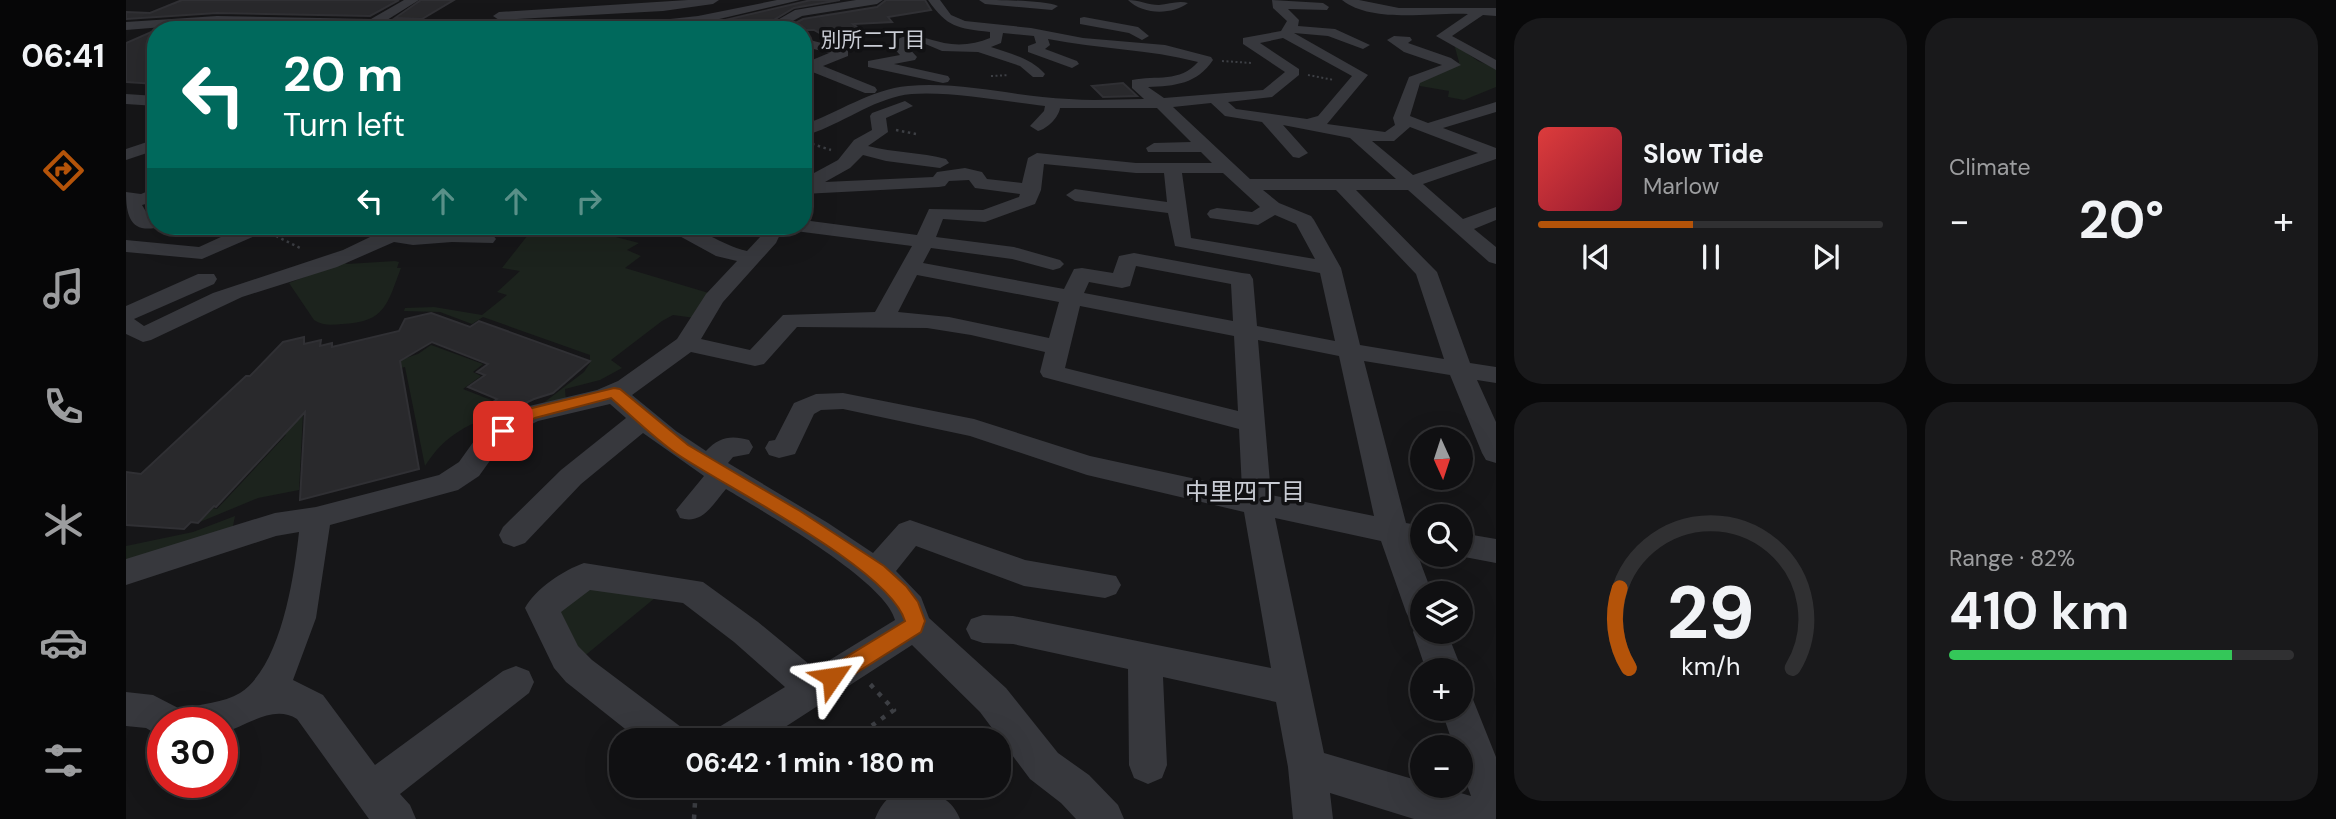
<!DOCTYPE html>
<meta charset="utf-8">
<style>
body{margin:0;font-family:"DM Sans","Noto Sans JP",sans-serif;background:#19191b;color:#f1f3f6;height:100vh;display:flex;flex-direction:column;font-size:26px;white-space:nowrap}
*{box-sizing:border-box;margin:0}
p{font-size:23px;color:#9c9d9f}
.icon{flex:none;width:38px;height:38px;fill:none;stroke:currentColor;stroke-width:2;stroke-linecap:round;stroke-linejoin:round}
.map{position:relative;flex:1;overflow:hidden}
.sheet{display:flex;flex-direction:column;gap:18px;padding:18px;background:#09090a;width:840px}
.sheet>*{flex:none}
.hud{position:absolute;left:21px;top:21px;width:665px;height:214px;border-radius:28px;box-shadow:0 7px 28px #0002,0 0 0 2px #303032;background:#00695c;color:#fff;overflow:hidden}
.needle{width:46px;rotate:177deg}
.fabs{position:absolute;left:1284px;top:427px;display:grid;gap:14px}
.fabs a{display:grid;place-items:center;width:63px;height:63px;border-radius:50%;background:#101012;box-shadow:0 7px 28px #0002,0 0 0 2px #303032;font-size:35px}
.speed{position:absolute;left:21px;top:707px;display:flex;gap:14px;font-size:35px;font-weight:700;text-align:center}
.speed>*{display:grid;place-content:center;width:91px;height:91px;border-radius:50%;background:#101012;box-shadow:0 7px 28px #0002,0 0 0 2px #303032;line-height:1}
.speed .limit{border:10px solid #d22;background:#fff;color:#111}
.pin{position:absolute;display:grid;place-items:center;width:60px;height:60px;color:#fff;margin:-30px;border-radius:14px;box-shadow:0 4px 10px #0006}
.me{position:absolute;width:77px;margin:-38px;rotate:58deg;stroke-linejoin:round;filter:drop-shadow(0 0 5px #0008)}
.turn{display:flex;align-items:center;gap:24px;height:147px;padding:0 21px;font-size:32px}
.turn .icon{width:91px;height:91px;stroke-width:2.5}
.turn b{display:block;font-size:49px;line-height:60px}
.lanes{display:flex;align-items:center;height:66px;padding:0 21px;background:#0003;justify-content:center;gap:35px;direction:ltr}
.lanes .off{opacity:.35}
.big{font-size:52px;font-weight:700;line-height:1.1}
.sheet .tile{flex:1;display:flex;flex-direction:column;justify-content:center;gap:10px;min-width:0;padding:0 24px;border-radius:28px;background:#19191b}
.sheet .dial{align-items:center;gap:0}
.dial svg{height:182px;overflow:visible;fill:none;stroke:#303032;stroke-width:7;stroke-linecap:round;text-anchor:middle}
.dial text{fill:#f1f3f6;stroke:none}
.song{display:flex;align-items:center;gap:21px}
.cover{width:84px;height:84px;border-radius:10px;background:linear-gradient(135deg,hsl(0 70% 55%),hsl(350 70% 35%))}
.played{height:7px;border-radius:4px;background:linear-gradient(90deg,#b45309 45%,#303032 45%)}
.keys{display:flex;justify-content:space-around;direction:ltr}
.heat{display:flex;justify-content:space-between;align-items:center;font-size:38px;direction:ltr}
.charge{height:10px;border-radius:5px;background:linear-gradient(90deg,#34c759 82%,#303032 0)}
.sheet .tiles{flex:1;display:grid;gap:18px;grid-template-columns:repeat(2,1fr)}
.trip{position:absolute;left:483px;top:728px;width:402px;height:70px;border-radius:28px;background:#101012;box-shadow:0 7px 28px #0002,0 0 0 2px #303032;font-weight:700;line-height:70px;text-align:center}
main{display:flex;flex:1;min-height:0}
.menu{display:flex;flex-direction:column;width:126px;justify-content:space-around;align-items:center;background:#060607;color:#9c9d9f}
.menu .icon{width:49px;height:49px}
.menu .selected{color:#b45309}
.menu b{font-size:32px;color:#f1f3f6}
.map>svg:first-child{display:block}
.green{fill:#1c231d}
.building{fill:#29292c;stroke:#303034;stroke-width:2}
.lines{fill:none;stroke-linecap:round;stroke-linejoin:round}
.path-far2{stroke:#3d3f44;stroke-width:2;stroke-dasharray:2 2.5;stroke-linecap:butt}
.path-far1{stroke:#3d3f44;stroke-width:2.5;stroke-dasharray:2.5 3.5;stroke-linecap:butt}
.path{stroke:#3d3f44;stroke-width:4.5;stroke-dasharray:4.5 7;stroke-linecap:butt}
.minor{fill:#37383d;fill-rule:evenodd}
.route{fill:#b45309;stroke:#753606;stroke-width:2}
.labels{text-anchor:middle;stroke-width:7;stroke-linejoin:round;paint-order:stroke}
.far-neighbourhood-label{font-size:21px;fill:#c9ccd4;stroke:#111113}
.neighbourhood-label{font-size:24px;fill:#c9ccd4;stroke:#111113}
</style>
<main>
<nav class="menu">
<b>06:41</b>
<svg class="icon selected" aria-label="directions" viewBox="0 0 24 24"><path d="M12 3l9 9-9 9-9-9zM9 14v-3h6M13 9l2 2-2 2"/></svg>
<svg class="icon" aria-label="music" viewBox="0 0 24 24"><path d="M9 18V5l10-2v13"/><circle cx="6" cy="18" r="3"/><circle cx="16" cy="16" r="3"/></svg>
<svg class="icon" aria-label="phone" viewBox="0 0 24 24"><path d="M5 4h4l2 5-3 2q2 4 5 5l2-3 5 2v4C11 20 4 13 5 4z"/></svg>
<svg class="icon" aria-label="climate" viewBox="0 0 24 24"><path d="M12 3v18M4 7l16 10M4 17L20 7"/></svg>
<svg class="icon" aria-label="car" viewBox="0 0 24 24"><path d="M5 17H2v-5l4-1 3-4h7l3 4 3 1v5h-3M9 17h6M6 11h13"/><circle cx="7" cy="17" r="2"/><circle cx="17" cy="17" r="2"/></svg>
<svg class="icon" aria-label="filters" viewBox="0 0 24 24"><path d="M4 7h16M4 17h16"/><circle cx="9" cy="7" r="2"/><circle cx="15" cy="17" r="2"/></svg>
</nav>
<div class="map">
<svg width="1370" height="819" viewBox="0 0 1370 819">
<rect width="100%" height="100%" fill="#161618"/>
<path class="green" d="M1328 44 1352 61 1370 68V87L1338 100 1322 97 1323 91 1294 86V82L1331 66 1333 62Z
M409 226H473L486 236 513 243 501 250 515 256 499 268 586 294 569 318 547 315 536 321 485 360 496 368 474 380 439 389 440 402 416 404 458 372 464 363V355L357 317 346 324 314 312 278 311 279 308 308 307 356 315 381 295 371 292 394 271 376 268Z
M269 261 273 262 271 268H275C261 304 260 322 216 324 206 325 197 326 188 320L163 283 217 262 221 264Z
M305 345 357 364 347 372 355 376 337 389 365 400 361 405 380 413C345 421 318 435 299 466L279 367 257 372 256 366 292 354Z
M178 395 173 490 132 498 74 522 87 508 91 509 160 435 136 431Z
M109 516 106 531 0 566V546L67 532Z
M462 582 535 593 456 658 427 608Z"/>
<path class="building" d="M56 0H273L244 16 91 13 0 19V12L24 13Z
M295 0H328L296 19 269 18Z
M685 0H714L668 8 631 30H586L578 25Z
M760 0H799L805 10 762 17 766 22 727 24 735 30 697 35 688 30H656L677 19 751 7Z
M139 27 184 28 239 30H39Z
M30 30V84L0 82V43Z
M997 83 1011 96 977 97 966 86Z
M305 313 344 327 353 321 464 361 427 393 408 399 385 410 366 403 371 399 342 387 359 375 351 372 362 364 306 342 274 361 293 469 174 500 179 412 90 507 88 506 72 523 65 522 58 529 0 525V472L15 474 120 376H124L157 342 178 337V344L195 340 194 346 206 343V347L273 331 279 319Z"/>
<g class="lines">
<path class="path-far2" d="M1096 61 1126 63
M1182 75 1208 80
M865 76 883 75"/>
<path class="path-far1" d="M677 104 685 102
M770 130 790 134
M686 144 705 150
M150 236 176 249"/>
<path class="path" d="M740 740 734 734 768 710 744 684
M568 819 570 786"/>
<path class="minor" d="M278 0H293L261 20 363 26 369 30C245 30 124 18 0 30V22L91 16 245 19Z
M562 0H593L587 4 537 11 373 20 367 16 373 12Z
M651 0H674L572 24 517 30H473L479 26 572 16Z
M730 0H757L751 4 676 16 650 30H634L669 10Z
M802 0H814L825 15 839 21 905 28 957 38 1039 45 1085 57 1087 60C1071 84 1049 86 1022 87L1038 98 1137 90 1159 72 1117 44V38L1155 31 1161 21 1147 8 1146 0 1197 3 1203 7 1201 10 1162 9 1173 20 1172 26 1209 29 1244 45 1237 49 1202 36 1168 33 1242 75 1201 124 1259 132 1269 125 1267 118 1283 77 1316 65 1278 52 1261 40 1268 36 1284 37 1286 40 1282 43 1325 58 1335 65 1294 83 1284 116 1302 123 1370 102V112L1317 128 1370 148V159L1297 184 1337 219 1370 207V220L1348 229 1370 247V264L1363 262 1282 190H1230L1311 272 1344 363 1370 367V383L1351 380 1370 422V463L1360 460 1356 453 1324 375 1238 361 1280 523 1297 526V550L1289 548 1306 593H1297V632H1321L1336 670 1335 671 1300 670 1287 632 1291 624 1285 622 1280 612 1255 541 1149 518 1198 753 1297 782V786H1310L1345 796 1335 768V747H1328L1315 709H1335V693L1346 697 1370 757V819H1288L1204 793 1207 819H1167L1162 767 1150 702 1037 677 1041 765 1036 778 1022 784 1008 778 1003 765 1002 669 887 644 857 643 845 639 840 629 845 619 857 615 887 616 1145 668 1118 512 961 475 844 436 717 409 695 410 688 414 669 454 653 458 643 455 639 448 643 441 649 440 668 403 690 394 717 393 848 419 964 456 1116 489 1113 429 917 377 914 372 919 352 845 335 801 328 671 327 638 364 629 366 565 352 506 395 550 431 580 451C593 437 605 435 623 440L627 447 623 454 607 457 602 463 702 523 747 553 773 524 784 520 899 560 990 576 995 585 990 594 979 598 898 586 790 546 770 571 795 597 803 618 880 688 932 753 963 775 992 805 998 819H950L935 803 904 779 854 712 786 645 639 740H587L593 727 659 687 608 642 557 603 464 590 435 612 452 646 466 660 555 727 561 740H513L440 682 428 668 399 608C409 589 438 570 458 563L577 582 632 622 689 669 769 620C760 581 636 511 600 489 587 504 577 525 554 518L550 510 578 476 517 433 455 484 399 543 388 547 377 543 373 535 377 527 435 470 500 418 484 404 412 421 400 427 368 455 353 476 332 490 204 525 190 618 167 680 197 695 249 765 377 671 390 666 403 671 408 682 403 693 274 794 284 805 290 819H243L171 719C147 704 121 726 96 733V723H37V738L20 728 0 726V692L27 695 56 710C74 703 98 703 114 693 155 666 168 578 173 532L150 536 0 585V559L149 513 190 507 313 475 333 462 348 441 382 415 395 408 471 390 492 381 551 339 580 294 611 261 590 256 548 233 545 229 547 226C575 226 594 245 621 251L634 237 638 226H658L650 243 597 302 575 339 624 350 657 315 749 312 786 246 677 232 670 230 667 226H677V220L791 235 803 209 857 210 893 197 894 194 849 188 843 180 823 181 819 186 813 187 677 194V179L712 160 728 140 746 130 744 116 746 113 779 101 787 106 760 118 762 132 742 146C768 153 795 152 820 159L823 163 814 168 760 161 737 155 724 168 699 182 807 177 811 172 839 168 856 172 861 179 896 183 902 158 911 153 1010 163H1086L1075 152H1022L1020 148 1028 143 1065 142 1031 108H934C933 117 921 129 912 131L904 126 918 111 919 106C881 102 808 88 773 96 739 104 711 127 677 136V125C712 113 745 89 782 86 836 81 890 97 943 99 968 101 993 99 1018 99L1006 88V80C1030 75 1054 83 1072 62 1023 49 972 49 922 39L924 45 919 49 951 61 953 64 946 68 902 52V46L910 43 908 36 877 33 875 43 865 47C885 54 905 58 919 74L917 77H907L894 66 852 52 816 51 797 43 780 45 791 57 789 60 768 64 822 76 824 79 822 82 817 83 742 67V61L774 55 765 45C779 28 802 40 818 43 834 46 850 44 864 38V32C831 28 822 28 802 0ZM1157 38 1226 76 1192 116 1181 119 1110 109 1102 102 1146 97 1173 75V69L1134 43ZM1085 103 1099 116 1136 122 1167 157 1173 158 1182 153 1157 125 1224 138 1270 179H1124L1047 107ZM1284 127 1352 153 1287 175 1246 141H1268ZM918 164 1010 173H1038L1041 202 949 189 940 195 949 201 1042 213 1049 246 1194 273 1209 341 1131 326 1127 279 1124 274 1116 273 1008 253 993 256 987 273 956 268 948 269 938 289 797 263 805 248 886 259 927 270 934 268 938 264 934 260 888 247 810 237 817 219 859 222 909 204 915 190ZM1056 173H1097L1134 207 1126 212 1091 208 1084 210 1081 214 1084 218 1132 225 1149 215 1170 224 1189 259 1065 238ZM1137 190H1210L1290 274 1318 359 1234 345 1215 268 1188 220 1185 216 1153 203ZM1010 266 1105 284 1107 321 958 293 963 282 996 288 1004 286ZM791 275 933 302 923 338 823 317 772 312ZM954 306 1108 336 1112 411 939 368ZM1132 340 1213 356 1248 516 1145 495Z
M853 0C872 0 918 0 932 6L926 10 859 4Z
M1002 0C1013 0 1022 5 1033 5 1043 4 1053 0 1062 3 1046 15 1017 15 1002 0Z
M1216 0H1233L1273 8H1370V16L1357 15 1326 36 1370 60V70L1310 36 1342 14C1306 12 1246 24 1216 0Z
M958 17 1012 27 1023 36 1016 40 1003 33 954 24V18Z
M684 40 722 50V56L697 66 749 87 751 90 749 93H739L679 69V63L703 53 684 48 677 50V42Z
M0 94 30 96V106L0 104Z
M30 139V150L0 160V149Z
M30 188V201L16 205 22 215 30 216V226H37C7 235 0 220 0 192L15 194Z
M119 226 143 227 140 231 76 259 0 252V240L73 247Z
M267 226H291L283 233 330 229 367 235 370 239 367 243 326 242 287 245 268 242 211 267 116 297 25 340 17 342 0 334V306L72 274H88L91 279 88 284 8 319 18 326 87 293 217 250Z
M1335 533 1370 539V563L1328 555H1335Z
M781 787C805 793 824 794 834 819H749C756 802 764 794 781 787Z"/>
</g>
<path class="route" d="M488 388 494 389 562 445 674 511 758 566 780 586 792 602 799 621 795 632 714 683 706 686 699 683 696 677 699 670 779 621C763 568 601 488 551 454 528 438 507 417 485 398L409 418 377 437 369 431 398 410Z"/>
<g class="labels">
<g class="far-neighbourhood-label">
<text x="747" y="47">別所二丁目</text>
</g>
<g class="neighbourhood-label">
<text x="1119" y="500">中里四丁目</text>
</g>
</g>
</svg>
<div class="fabs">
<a><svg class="needle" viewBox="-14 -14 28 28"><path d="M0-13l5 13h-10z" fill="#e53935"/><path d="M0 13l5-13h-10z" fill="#9c9d9f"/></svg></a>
<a><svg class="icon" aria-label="search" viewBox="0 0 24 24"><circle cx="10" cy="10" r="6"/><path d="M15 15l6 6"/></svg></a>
<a><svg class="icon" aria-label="layers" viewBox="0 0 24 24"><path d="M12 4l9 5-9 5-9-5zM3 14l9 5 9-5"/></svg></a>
<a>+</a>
<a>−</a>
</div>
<div class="speed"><div class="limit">30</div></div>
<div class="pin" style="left:377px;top:431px;background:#d93025"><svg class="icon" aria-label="arrive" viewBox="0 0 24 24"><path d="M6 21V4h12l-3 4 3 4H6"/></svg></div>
<svg class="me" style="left:706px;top:677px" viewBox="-20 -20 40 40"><path d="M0-17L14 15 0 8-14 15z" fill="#b45309" stroke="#fff" stroke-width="4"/></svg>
<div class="trip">06:42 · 1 min · 180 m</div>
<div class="hud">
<div class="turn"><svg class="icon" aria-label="left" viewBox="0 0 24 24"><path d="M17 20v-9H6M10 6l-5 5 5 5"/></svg><div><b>20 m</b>Turn left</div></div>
<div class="lanes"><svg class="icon" aria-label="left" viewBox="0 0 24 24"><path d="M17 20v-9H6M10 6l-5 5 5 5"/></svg><svg class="icon off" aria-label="ahead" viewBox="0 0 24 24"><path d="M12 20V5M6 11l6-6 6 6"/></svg><svg class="icon off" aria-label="ahead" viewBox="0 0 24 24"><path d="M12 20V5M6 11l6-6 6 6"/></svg><svg class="icon off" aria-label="right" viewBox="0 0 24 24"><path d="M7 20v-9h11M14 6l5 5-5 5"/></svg></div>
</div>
</div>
<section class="sheet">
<div class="tiles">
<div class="tile">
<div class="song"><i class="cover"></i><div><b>Slow Tide</b><p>Marlow</p></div></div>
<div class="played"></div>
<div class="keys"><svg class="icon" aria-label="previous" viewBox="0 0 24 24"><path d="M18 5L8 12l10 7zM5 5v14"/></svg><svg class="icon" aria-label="pause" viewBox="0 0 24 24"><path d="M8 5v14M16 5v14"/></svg><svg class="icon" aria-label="next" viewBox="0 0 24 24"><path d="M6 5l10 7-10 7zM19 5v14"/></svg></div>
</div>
<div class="tile"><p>Climate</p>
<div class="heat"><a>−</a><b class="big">20°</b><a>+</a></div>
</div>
<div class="tile dial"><svg viewBox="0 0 100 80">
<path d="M14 69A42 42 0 1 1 86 69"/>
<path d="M14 69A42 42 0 0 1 10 34" stroke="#b45309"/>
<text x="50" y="56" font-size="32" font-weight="700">29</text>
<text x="50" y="72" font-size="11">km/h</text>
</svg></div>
<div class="tile"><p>Range · 82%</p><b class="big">410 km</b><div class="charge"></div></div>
</div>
</section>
</main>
